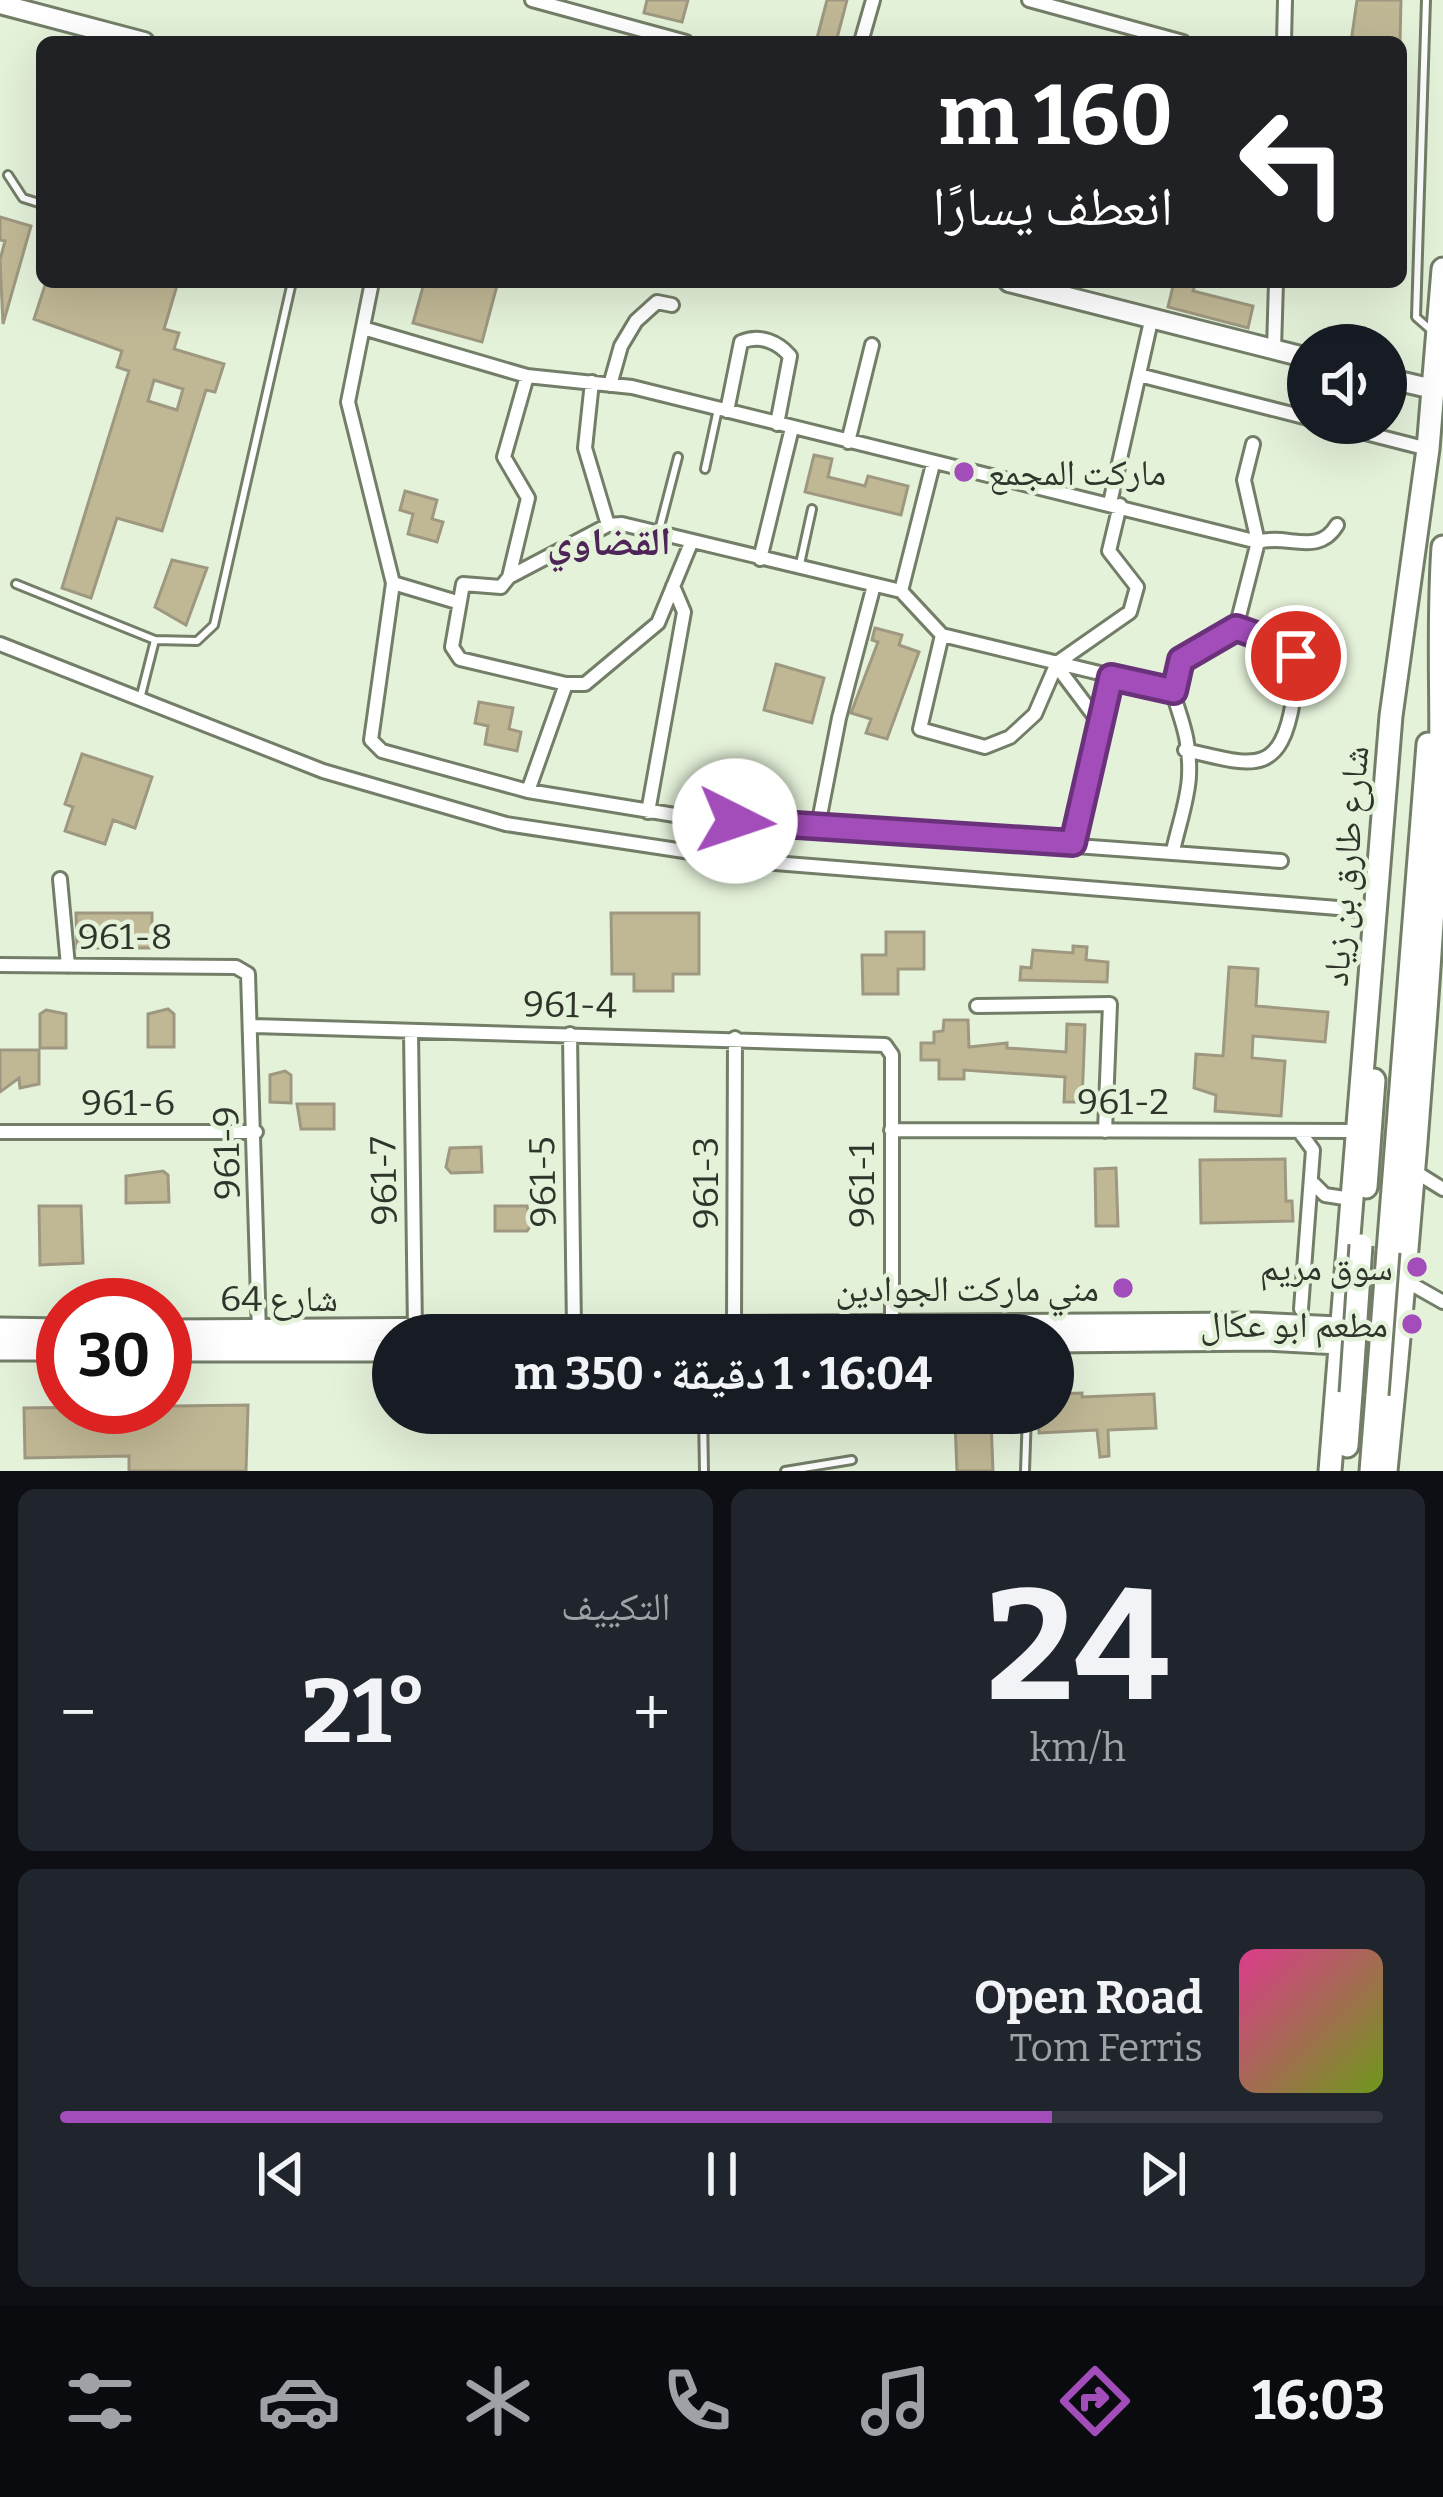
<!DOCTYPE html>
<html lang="ar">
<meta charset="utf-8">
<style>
body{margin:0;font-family:Bitter,"Noto Naskh Arabic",serif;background:#20242c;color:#f1f3f6;direction:rtl;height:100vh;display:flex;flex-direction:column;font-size:45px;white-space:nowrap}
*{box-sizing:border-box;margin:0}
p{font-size:39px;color:#9ea1a6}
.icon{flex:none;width:66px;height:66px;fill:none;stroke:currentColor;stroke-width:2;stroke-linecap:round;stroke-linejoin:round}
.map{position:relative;height:1471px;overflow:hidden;direction:ltr}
.panel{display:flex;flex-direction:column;gap:18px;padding:18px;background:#0d0f14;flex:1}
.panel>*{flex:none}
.guide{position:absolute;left:36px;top:36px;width:1371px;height:252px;border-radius:18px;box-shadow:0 12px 48px #0002;direction:rtl;background:#202124;color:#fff;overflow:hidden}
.controls{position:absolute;left:1287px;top:324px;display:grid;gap:24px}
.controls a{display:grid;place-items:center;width:120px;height:120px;border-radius:50%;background:#171b24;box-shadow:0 12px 48px #0002;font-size:60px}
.speed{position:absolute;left:36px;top:1278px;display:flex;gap:24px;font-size:60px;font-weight:700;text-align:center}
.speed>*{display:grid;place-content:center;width:156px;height:156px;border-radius:50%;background:#171b24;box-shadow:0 12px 48px #0002;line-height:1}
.speed .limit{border:18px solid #d22;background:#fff;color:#111}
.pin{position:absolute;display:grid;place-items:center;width:102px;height:102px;color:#fff;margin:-51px;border:6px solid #fff;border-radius:50%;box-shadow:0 3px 12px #0007}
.me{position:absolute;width:132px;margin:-66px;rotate:94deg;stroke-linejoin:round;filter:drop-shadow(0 0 9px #0008)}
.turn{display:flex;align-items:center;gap:42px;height:252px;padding:0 36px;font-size:54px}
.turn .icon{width:156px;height:156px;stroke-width:2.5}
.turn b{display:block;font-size:84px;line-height:102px}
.big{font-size:90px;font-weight:700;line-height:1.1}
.panel .tile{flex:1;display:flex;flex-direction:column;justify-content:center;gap:18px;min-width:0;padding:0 42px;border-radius:18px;background:#20242c}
.panel .dial{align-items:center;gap:0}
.dial b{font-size:156px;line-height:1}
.song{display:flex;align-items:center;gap:36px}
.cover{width:144px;height:144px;border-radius:18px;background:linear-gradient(135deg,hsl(330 70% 55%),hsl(80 70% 35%))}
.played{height:12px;border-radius:6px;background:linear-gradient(90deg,#a34dbb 75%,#363941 75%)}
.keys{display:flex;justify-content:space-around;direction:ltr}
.heat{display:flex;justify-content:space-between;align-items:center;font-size:66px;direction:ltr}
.panel .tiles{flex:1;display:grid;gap:18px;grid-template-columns:1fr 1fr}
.tile:last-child{grid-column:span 2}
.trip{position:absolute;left:372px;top:1314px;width:702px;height:120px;border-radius:60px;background:#171b24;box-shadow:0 12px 48px #0002;font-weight:700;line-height:120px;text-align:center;direction:rtl}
.menu{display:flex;height:192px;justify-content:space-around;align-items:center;background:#090b0e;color:#9ea1a6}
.menu .icon{width:84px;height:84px}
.menu .selected{color:#a34dbb}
.menu b{font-size:54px;color:#f1f3f6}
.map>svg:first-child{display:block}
.building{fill:#c0b895;stroke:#9e9880;stroke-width:3;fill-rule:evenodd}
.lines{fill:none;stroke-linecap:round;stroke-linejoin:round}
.lane-casing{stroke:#737e68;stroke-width:12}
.street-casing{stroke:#737e68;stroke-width:18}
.secondary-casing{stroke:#737e68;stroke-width:24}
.primary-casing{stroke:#737e68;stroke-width:27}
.lane{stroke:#fff;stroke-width:6}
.street{stroke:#fff;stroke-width:12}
.secondary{stroke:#fff;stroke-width:18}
.primary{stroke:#fff;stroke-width:21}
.primary-bridge-casing{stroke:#737e68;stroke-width:27;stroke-linecap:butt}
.primary-bridge{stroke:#fff;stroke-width:21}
.route-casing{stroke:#6a327a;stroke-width:30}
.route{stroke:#a34dbb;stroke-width:21}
.poi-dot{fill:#a34dbb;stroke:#e5f2da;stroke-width:4.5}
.labels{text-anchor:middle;stroke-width:9;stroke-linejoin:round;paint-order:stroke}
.poi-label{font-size:36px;fill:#30352c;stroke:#e5f2da;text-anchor:end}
.street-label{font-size:36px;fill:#30352c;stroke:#e5f2da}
.neighbourhood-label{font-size:39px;font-weight:bold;fill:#4e2459;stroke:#e5f2da}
</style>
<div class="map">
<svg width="1443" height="1471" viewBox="0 0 1443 1471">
<rect width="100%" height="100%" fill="#e5f2da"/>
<path class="building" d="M647 0H688L682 22 644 13Z
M827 0H847L836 42H816Z
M1357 0H1401L1400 42H1351Z
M0 217 31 226 3 324 0 260 5 241 0 240Z
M46 282H178L164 329 179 333 174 349 224 364 215 392 206 390 162 531 117 518 91 598 62 588 129 371 117 367 122 351 34 319ZM154 380 183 389 177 410 148 401Z
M439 282H498L482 342 413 323 424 283 437 287Z
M1174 282H1196L1193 291 1253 306 1248 328 1168 307Z
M814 455 832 459 828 477 865 486 868 476 908 486 901 515 805 492Z
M405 491 437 500 432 519 443 522 437 542 408 534 413 514 400 510Z
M172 560 207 568 186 625 155 607Z
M875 628 902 635 899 645 919 652 887 739 866 733 871 719 851 713 878 642 872 640Z
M776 664 824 678 812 723 764 710Z
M479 702 513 708 509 729 521 732 517 751 485 744 488 726 475 723Z
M82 754 152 777 135 828 113 820 105 844 65 831 73 807 65 804Z
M76 913H152V948H77Z
M611 913H699V974H673V991H634V974H612Z
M886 932H924V969H898V994H863L862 955H886Z
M1073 946 1087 947 1086 960 1108 962 1107 982 1020 980 1021 967 1031 968 1033 950 1073 953Z
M1229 967 1258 969 1256 1006 1328 1012 1325 1042 1253 1036 1252 1058 1285 1061 1281 1116 1215 1111 1216 1095 1194 1088 1196 1054 1223 1056Z
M168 1009 174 1014V1047H148V1014Z
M46 1010 66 1014V1048H40V1014Z
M944 1020H968L969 1047 1007 1043V1048L1066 1052 1067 1024 1085 1025 1082 1102H1064L1065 1077 964 1070V1079H939V1060H921V1043H934V1032L943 1031Z
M0 1050H39V1084L20 1088 19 1078 0 1092Z
M285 1071 291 1075V1103L270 1102V1075Z
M297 1104H334V1129H301Z
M481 1147 482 1172 451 1173 446 1167 450 1148Z
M1285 1159 1286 1201H1292L1293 1221 1201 1223 1200 1160Z
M1116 1168 1118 1226H1096L1095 1169Z
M163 1171 168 1175 169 1202 126 1203V1176Z
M39 1206H81L83 1263 40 1265Z
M495 1206H527L531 1225 527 1231H495Z
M1082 1393V1397L1154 1394 1156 1428 1108 1430 1109 1456 1100 1457 1097 1430 1039 1433 1038 1413H1053V1394Z
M248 1405 246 1471H129V1456L25 1458 24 1408Z
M991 1421 993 1471H957L955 1422Z"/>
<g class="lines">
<defs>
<path id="lane" d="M1426 0 1416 317 1432 331
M8 175 23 198 42 204
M705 469 718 409
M658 534 678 457
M800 564 812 509
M16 584 155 640 197 641 214 625 292 282
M140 699 155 640
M703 1413 704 1471
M785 1471 852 1460
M1025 1471 1027 1413"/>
<path id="street" d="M532 0 686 42
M1029 0 1183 42
M861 42 873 0
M1284 42 1285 0
M372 282 348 402 393 583 371 740 382 751 528 791 693 818 1281 861
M363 328 527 376 632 387 1258 542C1287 533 1318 557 1337 525
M1274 349 1276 282
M1139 375 1308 418
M527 376 504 457 528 498 509 577 501 587 463 584 452 647 460 659 566 684
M592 382 585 448 608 525
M610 385 621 346 636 321 657 302 672 305
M727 411 741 342C760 334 778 342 790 356L777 424
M1326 423 1428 449
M848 442 872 345
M1110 503 1151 321
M760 559 792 428
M509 577 608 525 622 524 901 591 942 635 1174 691
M393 583 457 602
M901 591 933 464
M942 635 920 729 985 747 1010 737 1035 714 1057 663 1130 612 1137 587 1109 551 1120 505
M0 644 323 771 506 824 750 861 1375 911
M1056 665 1098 721
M1185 750C1249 764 1280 780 1293 701 1296 687 1302 668 1295 655 1286 640 1252 636 1236 628
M528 791 566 684H585L658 623 691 543
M648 812 684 612 673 586
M818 826 839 718 874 585
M1073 843 1111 677
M1173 851C1178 827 1188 800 1189 776 1193 689 1128 686 1236 628L1258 542 1244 480 1253 444
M60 879 68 966
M0 965 236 967 248 974 259 1332
M977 1006 1110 1004 1105 1131
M252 1026 885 1045 892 1055V1327
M411 1031 415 1331
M570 1034 574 1329
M891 1130 1355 1131
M1299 1131 1313 1150 1301 1309
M0 1132H256
M1414 1171 1443 1189
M1314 1184 1325 1195 1351 1199
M1406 1281 1443 1302
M734 1328 735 1038"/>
<path id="secondary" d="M0 4 144 42
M1009 282 1308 358
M1386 378 1433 389"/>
<path id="primary" d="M1366 1187 1374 1080
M1388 1252 1428 744
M0 1329 63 1330
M165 1331 1256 1324 1401 1331
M1053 1341 1267 1339 1394 1346
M0 1349H63
M165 1350H393
M1347 1446 1351 1393
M1330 1471 1391 716 1428 449 1443 269
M1371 1471 1377 1395
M1386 1471C1409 1246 1427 1020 1440 795 1443 712 1437 630 1443 547"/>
</defs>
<use href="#lane" class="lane-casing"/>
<use href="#street" class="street-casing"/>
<use href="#secondary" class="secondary-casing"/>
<use href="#primary" class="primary-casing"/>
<use href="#lane" class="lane"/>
<use href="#street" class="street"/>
<use href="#secondary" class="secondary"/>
<use href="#primary" class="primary"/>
<defs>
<path id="primary-bridge" d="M1351 1393 1361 1245
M1377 1395 1388 1252"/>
</defs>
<use href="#primary-bridge" class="primary-bridge-casing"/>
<use href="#primary-bridge" class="primary-bridge"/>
</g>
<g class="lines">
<defs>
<path id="route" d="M735 821 1073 843 1111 677 1174 691 1181 660 1236 628 1282 644 1296 656"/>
</defs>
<use href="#route" class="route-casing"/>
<use href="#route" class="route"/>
</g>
<g class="poi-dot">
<circle cx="964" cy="472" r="12"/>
<circle cx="1417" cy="1267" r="12"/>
<circle cx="1123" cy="1288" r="12"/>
<circle cx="1412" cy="1324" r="12"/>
</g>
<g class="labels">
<g class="poi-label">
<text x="988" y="485" text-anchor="start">ماركت المجمع</text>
<text x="1393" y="1280">سوق مريم</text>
<text x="1099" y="1301">مني ماركت الجوادين</text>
<text x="1388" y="1337">مطعم ابو عكال</text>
</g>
<g class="street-label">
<text transform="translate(1345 866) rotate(-85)" y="13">شارع طارق بن زياد</text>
<text x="125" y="949">961-8</text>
<text transform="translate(570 1004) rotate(1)" y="13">961-4</text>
<text x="1123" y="1114">961-2</text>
<text x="128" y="1115">961-6</text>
<text transform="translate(226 1153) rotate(-91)" y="13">961-9</text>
<text transform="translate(383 1181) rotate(-91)" y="13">961-7</text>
<text transform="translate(542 1182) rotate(-91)" y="13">961-5</text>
<text transform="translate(705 1183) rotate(-90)" y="13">961-3</text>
<text transform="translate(861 1185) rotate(-90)" y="13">961-1</text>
<text x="279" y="1311">شارع 64</text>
</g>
<g class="neighbourhood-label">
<text x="609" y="555">القضاوي</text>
</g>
</g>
</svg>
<div class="controls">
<a><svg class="icon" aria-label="sound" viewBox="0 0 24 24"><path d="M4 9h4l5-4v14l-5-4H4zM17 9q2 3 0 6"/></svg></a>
</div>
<div class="speed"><div class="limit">30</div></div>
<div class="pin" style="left:1296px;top:656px;background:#d93025"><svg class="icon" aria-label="arrive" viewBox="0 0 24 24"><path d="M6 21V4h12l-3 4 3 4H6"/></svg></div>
<svg class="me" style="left:735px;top:821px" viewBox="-20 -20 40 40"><circle r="19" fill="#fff"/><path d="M0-13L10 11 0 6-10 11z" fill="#a34dbb"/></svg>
<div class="trip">16:04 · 1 دقيقة · 350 m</div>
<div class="guide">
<div class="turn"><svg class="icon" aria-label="left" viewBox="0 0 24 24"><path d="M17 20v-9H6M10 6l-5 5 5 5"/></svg><div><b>160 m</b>انعطف يسارًا</div></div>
</div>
</div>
<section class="panel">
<div class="tiles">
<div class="tile dial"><b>24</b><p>km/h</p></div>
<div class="tile"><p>التكييف</p>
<div class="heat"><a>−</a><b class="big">21°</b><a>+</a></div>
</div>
<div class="tile">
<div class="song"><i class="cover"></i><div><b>Open Road</b><p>Tom Ferris</p></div></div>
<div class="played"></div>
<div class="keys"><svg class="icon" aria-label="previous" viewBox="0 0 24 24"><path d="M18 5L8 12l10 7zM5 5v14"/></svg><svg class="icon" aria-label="pause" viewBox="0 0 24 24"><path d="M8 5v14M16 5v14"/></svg><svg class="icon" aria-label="next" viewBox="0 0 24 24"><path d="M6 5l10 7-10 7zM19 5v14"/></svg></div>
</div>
</div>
</section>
<nav class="menu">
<b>16:03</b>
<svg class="icon selected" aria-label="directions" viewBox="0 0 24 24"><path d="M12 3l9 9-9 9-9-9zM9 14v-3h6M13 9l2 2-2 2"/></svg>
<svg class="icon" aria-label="music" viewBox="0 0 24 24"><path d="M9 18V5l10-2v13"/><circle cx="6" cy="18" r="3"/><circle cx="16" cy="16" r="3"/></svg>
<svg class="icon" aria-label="phone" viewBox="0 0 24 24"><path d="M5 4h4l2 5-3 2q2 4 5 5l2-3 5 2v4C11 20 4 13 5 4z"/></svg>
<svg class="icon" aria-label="climate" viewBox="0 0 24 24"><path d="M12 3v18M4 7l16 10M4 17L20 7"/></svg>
<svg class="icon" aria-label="car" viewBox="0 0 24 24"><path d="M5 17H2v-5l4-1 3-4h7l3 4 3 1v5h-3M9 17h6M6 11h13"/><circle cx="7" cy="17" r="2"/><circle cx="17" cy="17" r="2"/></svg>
<svg class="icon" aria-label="filters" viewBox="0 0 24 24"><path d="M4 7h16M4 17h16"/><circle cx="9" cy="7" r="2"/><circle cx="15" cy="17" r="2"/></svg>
</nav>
